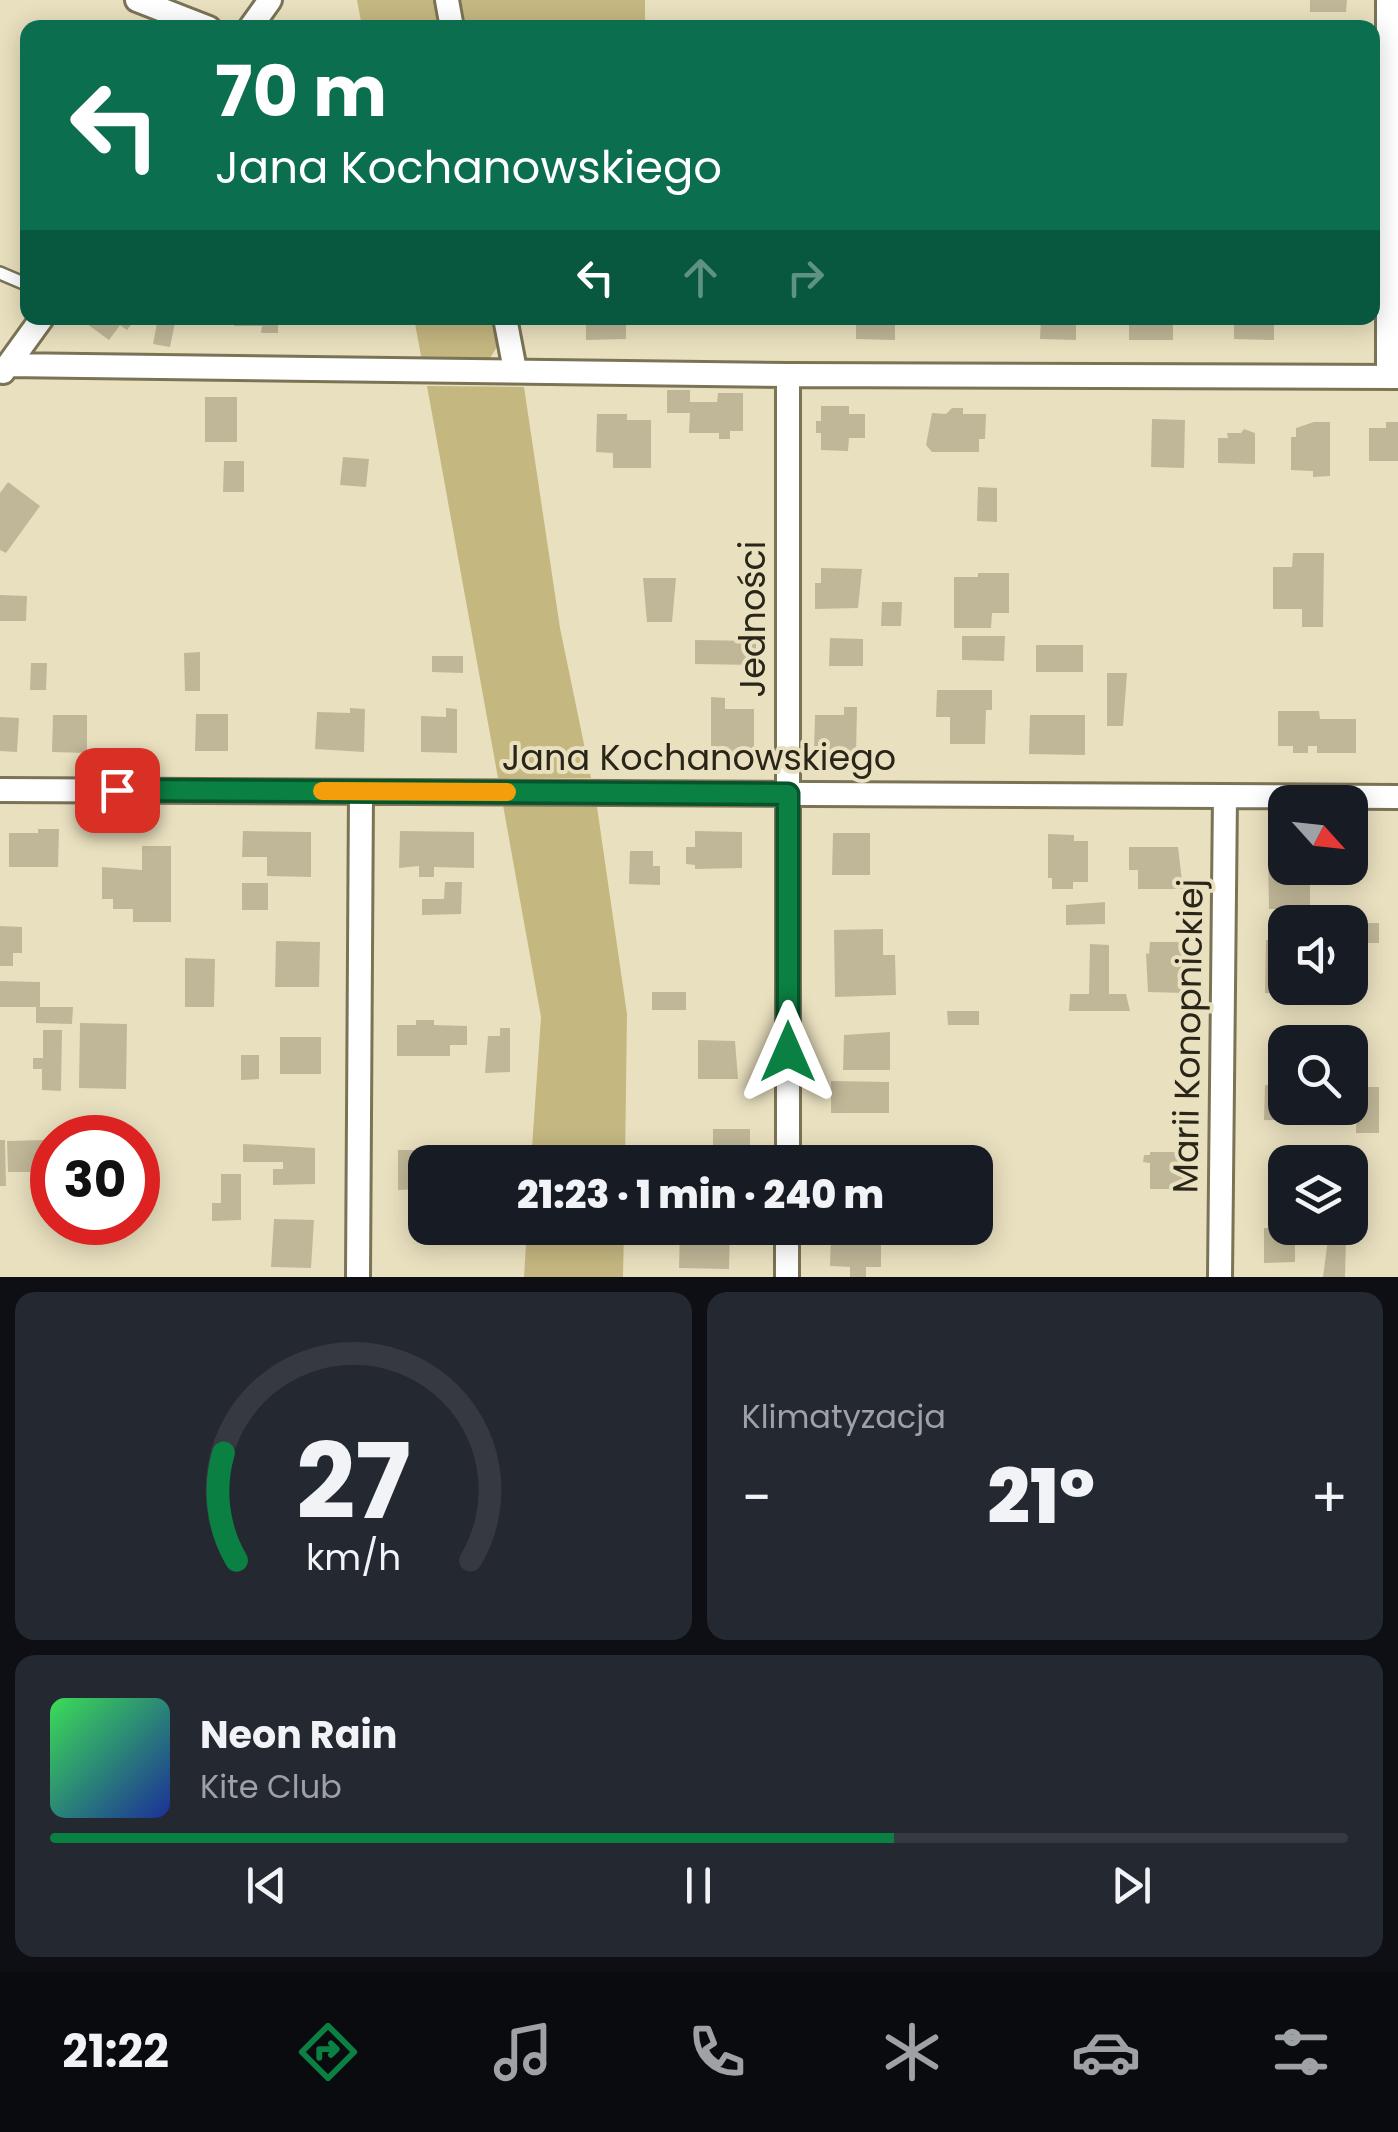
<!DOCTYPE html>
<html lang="pl">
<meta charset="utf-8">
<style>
body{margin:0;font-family:Poppins,sans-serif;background:#242831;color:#f1f3f6;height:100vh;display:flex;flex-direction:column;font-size:38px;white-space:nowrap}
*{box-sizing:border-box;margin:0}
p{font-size:32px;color:#9ea1a6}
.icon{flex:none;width:55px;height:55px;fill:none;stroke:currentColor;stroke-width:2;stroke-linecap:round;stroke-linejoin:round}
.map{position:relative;height:1277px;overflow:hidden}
.panel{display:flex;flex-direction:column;gap:15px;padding:15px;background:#0d0f14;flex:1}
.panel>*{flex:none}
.top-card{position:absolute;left:20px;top:20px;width:1360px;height:305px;border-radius:20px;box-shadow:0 5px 25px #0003;background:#0b6e4f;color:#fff;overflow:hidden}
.needle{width:65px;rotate:117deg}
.fabs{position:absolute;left:1268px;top:785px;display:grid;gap:20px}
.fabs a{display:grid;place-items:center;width:100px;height:100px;border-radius:20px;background:#171b24;box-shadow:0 5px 25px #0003;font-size:50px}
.speed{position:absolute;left:30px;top:1115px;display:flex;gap:20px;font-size:50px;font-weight:700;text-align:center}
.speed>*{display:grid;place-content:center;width:130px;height:130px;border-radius:50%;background:#171b24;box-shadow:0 5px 25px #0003;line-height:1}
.speed .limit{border:15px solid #d22;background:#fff;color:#111}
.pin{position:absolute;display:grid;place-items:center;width:85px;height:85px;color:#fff;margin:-42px;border-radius:20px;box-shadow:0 5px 15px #0006}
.me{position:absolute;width:110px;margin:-55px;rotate:0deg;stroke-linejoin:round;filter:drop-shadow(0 0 8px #0008)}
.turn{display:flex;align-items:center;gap:35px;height:210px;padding:0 30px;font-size:45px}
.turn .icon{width:130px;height:130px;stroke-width:2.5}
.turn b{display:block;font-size:70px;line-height:85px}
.lanes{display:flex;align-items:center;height:95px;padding:0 30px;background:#0003;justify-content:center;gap:50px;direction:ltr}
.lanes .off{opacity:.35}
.big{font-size:75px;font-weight:800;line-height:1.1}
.panel .tile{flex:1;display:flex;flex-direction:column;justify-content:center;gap:15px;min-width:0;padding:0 35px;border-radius:20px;background:#242831}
.panel .dial{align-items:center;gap:0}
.dial svg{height:260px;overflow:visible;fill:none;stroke:#363941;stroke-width:7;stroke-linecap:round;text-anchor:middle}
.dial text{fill:#f1f3f6;stroke:none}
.song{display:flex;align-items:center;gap:30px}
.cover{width:120px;height:120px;border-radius:15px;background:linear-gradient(135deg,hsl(130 70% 55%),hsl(230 70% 35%))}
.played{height:10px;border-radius:5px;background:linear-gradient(90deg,#0b8043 65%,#363941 65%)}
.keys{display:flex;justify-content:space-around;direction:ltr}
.heat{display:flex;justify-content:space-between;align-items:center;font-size:55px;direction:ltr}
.panel .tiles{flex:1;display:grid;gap:15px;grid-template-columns:1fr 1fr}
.tile:last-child{grid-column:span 2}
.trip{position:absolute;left:408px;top:1145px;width:585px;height:100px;border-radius:20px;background:#171b24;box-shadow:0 5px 25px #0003;font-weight:800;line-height:100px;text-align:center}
.tab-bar{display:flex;height:160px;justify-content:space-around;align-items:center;background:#090b0e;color:#9ea1a6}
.tab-bar .icon{width:70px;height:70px}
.tab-bar .selected{color:#0b8043}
.tab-bar b{font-size:45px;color:#f1f3f6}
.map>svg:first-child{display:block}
.green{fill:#c5b780}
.building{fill:#c0b798}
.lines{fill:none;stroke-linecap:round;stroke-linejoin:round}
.service-casing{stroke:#7a7355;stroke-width:16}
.minor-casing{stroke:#7a7355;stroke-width:28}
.service{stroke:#fff;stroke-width:11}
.minor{stroke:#fff;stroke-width:22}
.route-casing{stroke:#07532c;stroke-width:25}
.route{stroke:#0b8043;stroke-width:18}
.slow{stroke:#f59e0b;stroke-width:18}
.labels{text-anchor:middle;stroke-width:8;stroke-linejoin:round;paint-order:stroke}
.street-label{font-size:35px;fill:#292619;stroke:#e9e0bf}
</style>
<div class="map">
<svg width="1398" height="1277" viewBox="0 0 1398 1277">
<rect width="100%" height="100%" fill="#e9e0bf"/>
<path class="green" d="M357 0H437L442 27H362Z
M461 0H645V27H466Z
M414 318H495L500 342 490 358 422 361Z
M427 386 524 387 560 628 591 778H498Z
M503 805 597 807 627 1014 625 1162H531L541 1017Z
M527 1228H624L623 1277H524Z"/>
<path class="building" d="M1310 0H1347L1346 12H1310Z
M79 318H136L127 330 120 325 109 340Z
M158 318H176L170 347 153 344Z
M234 318H278V333H261L262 326H234Z
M586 318H626V339L586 340Z
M856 318H895V340L856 339Z
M1041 318H1076V340L1040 339Z
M1129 318H1173V340H1129Z
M1234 318H1274V340L1234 339Z
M667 390H690V402H717L718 393H743V431H730V439H719V433H689L690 413H667Z
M205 397H237V442H205Z
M821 406H849V414H865V438H849L848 451 821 450V433H816V421H821Z
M952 408H963V414H986L985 439H979V452H932L926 445 932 413 946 414Z
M597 414H627V420H651V468H613V453L596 452Z
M1152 419 1185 420 1184 468 1151 467Z
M1314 422H1330V476L1313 477V471L1291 470V437H1296V428Z
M1386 422H1398V461H1369V428H1386Z
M1244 429 1255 433V464L1218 463V438H1228L1227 433H1241Z
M343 457 369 459 366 487 340 485Z
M224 461H244V492H223Z
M8 482 40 506 6 553 0 550V493Z
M978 487 997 488V522L977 521Z
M1293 553H1324L1323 627H1302V609H1273V567H1292Z
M821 568 862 569 858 608 815 609V583H821Z
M978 573H1009V613H992L991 628H954V577H978Z
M643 578H676L672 622H647Z
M0 595 27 596 26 621H0Z
M882 602H902L901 626H881Z
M962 636H1005L1004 661 962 660Z
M830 638 863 639V666H829Z
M695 640 756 641V665L695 664Z
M1036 645H1083V672H1036Z
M200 652V691H185L184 653Z
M432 656H463V673L432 672Z
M31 663H47L46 690H30Z
M1107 673H1127L1123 726H1107Z
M937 690H992V710H986L985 744H950V717H936Z
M711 697 725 698V709H754V753L711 752Z
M844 707H857L856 754 814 753 815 715H844Z
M350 708 365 709 364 752 315 749 317 712 350 713Z
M446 708 457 709V753L421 752V716L446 717Z
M1278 711H1319L1320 719H1356V753H1317V746H1308V753H1293V746H1278Z
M196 714H228V751H195Z
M53 715H87V753L52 752Z
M1030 715H1085V755L1029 754Z
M0 717 19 718 17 752 0 751Z
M38 829H59L58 867H9V833H38Z
M243 831 311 832V877L267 876V857H242Z
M400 831 474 832V868L434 867V877H419V866L399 868Z
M695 831 742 832V868L695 869V865L686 864V847H695Z
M833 833H870V875H832Z
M1048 834 1074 835V841H1088V882H1073V889H1052V878H1048Z
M142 846H171V922H133V909H113V899H102V867L142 870Z
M1129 847H1178L1183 889H1138V870H1129Z
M630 851H653V866H660V885L629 884Z
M1268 854H1285V868H1301V883H1310V909H1269Z
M445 882H462L461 914 422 915V899H444Z
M242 883H268V910H242Z
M1105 902V924L1066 925V905Z
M1350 923H1379V943H1350Z
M0 926 22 927V953H13V966H0Z
M883 929V955H895L896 995 835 997 834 930Z
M1266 940 1285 941V988H1302V994L1265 993Z
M276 941 320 942 319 987H275Z
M1150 942H1186L1185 993 1148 992 1146 953 1149 954Z
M1090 944 1109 945V994H1126L1130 1011H1069L1070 994H1089Z
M185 958 215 959 214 1007H185Z
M0 981 40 982V1007H73L72 1024 36 1023V1007H0Z
M652 992H686V1010H652Z
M947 1011H979V1025H948Z
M416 1020H434V1025L467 1026V1045H450V1056H397V1025H416Z
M80 1023 127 1024 126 1089 79 1088Z
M500 1028H510V1072L485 1073 488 1036H500Z
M43 1030H62L61 1091 42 1090V1069H33V1058H43Z
M890 1032V1070H843L844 1035Z
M280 1037H321V1074H280Z
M698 1040 735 1041 738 1079H698Z
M241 1055H259V1079L241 1080Z
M831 1081 889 1082V1113H831Z
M1265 1085 1285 1086V1108H1309L1315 1110 1314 1121 1264 1120Z
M1357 1087H1379V1133H1356Z
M713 1129H750V1162H713Z
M0 1140H5L6 1186H0Z
M45 1140V1172H8L7 1141Z
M243 1144 315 1148V1184L273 1185V1169H283V1162H243Z
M398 1150H434V1162H425V1189L398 1190Z
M832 1151 866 1152V1162H832Z
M1150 1152H1185V1189H1150V1163L1143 1162 1144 1155H1150Z
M490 1153 491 1162H462L461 1154Z
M221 1174H241V1220L212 1221V1203H221Z
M274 1219 314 1220 311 1268 271 1267Z
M680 1228H730L729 1269 679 1268Z
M831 1228H881V1267H866V1277H850V1267L830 1266Z
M1264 1228H1295V1262L1264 1263Z
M1328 1239H1346L1345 1277H1323Z"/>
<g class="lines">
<defs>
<path id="service" d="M0 273 28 285"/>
<path id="minor" d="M137 0 209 28
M447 0 452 28
M250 28 270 0
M505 318 515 370
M8 365 788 375 1398 377
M3 372 42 318
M1388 377V0
M0 790 1398 797
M788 1162V375
M358 1277 361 792
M787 1277V1228
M1220 1277 1225 796"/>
</defs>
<use href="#service" class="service-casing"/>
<use href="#minor" class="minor-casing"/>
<use href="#service" class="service"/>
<use href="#minor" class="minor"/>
</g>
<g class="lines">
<defs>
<path id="route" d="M117 790 788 794V1052"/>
</defs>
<use href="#route" class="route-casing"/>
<use href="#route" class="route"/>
<path class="slow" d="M322 791 507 792"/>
</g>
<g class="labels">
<g class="street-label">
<text transform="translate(753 619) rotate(-90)" y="12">Jedności</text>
<text x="699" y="770">Jana Kochanowskiego</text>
<text transform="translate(1188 1036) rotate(-89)" y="12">Marii Konopnickiej</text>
</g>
</g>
</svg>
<div class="fabs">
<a><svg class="needle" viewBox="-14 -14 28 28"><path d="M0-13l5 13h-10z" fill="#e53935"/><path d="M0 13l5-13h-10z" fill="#9ea1a6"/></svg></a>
<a><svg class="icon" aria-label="sound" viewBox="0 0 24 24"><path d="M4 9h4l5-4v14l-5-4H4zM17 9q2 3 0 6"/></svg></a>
<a><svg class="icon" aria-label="search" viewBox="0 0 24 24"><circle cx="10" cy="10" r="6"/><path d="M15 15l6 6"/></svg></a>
<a><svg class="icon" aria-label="layers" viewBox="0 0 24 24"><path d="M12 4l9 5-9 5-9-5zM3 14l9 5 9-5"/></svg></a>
</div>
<div class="speed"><div class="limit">30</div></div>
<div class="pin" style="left:117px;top:790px;background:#d93025"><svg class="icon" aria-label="arrive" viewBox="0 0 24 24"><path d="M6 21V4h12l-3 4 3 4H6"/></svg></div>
<svg class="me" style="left:788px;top:1052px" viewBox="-20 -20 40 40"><path d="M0-17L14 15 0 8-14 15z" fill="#0b8043" stroke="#fff" stroke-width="4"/></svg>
<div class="trip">21:23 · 1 min · 240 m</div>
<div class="top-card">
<div class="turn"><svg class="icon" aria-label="left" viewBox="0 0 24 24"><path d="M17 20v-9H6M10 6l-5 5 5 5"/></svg><div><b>70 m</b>Jana Kochanowskiego</div></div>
<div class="lanes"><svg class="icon" aria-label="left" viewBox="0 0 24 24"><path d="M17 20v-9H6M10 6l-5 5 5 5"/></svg><svg class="icon off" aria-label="ahead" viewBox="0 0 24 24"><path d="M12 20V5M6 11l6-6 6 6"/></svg><svg class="icon off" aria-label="right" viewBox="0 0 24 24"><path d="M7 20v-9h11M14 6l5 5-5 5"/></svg></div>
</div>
</div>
<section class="panel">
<div class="tiles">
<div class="tile dial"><svg viewBox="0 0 100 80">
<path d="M14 69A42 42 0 1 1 86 69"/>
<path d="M14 69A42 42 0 0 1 10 36" stroke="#0b8043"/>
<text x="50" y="56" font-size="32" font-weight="700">27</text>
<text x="50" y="72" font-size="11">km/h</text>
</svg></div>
<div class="tile"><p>Klimatyzacja</p>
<div class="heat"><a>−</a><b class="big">21°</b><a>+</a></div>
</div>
<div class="tile">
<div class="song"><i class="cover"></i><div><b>Neon Rain</b><p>Kite Club</p></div></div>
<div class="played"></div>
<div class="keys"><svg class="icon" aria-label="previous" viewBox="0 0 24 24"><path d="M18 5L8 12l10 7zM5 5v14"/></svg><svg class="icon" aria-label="pause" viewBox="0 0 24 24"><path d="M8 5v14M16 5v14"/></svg><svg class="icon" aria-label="next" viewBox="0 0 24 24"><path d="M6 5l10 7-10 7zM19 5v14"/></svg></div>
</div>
</div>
</section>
<nav class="tab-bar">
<b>21:22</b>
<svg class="icon selected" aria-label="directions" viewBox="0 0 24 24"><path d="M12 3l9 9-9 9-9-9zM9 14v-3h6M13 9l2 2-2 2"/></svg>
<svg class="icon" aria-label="music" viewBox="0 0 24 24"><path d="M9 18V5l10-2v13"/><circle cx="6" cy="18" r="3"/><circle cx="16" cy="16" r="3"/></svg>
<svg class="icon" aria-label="phone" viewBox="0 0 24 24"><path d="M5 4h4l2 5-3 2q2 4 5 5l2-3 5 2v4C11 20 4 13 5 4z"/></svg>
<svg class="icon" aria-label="climate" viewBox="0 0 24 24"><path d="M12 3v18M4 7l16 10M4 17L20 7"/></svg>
<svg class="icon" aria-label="car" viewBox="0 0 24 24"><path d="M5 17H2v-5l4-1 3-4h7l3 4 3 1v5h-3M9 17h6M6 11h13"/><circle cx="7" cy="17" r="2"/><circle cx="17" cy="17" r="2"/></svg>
<svg class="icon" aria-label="filters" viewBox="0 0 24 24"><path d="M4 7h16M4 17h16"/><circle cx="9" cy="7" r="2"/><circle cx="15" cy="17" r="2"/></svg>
</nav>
